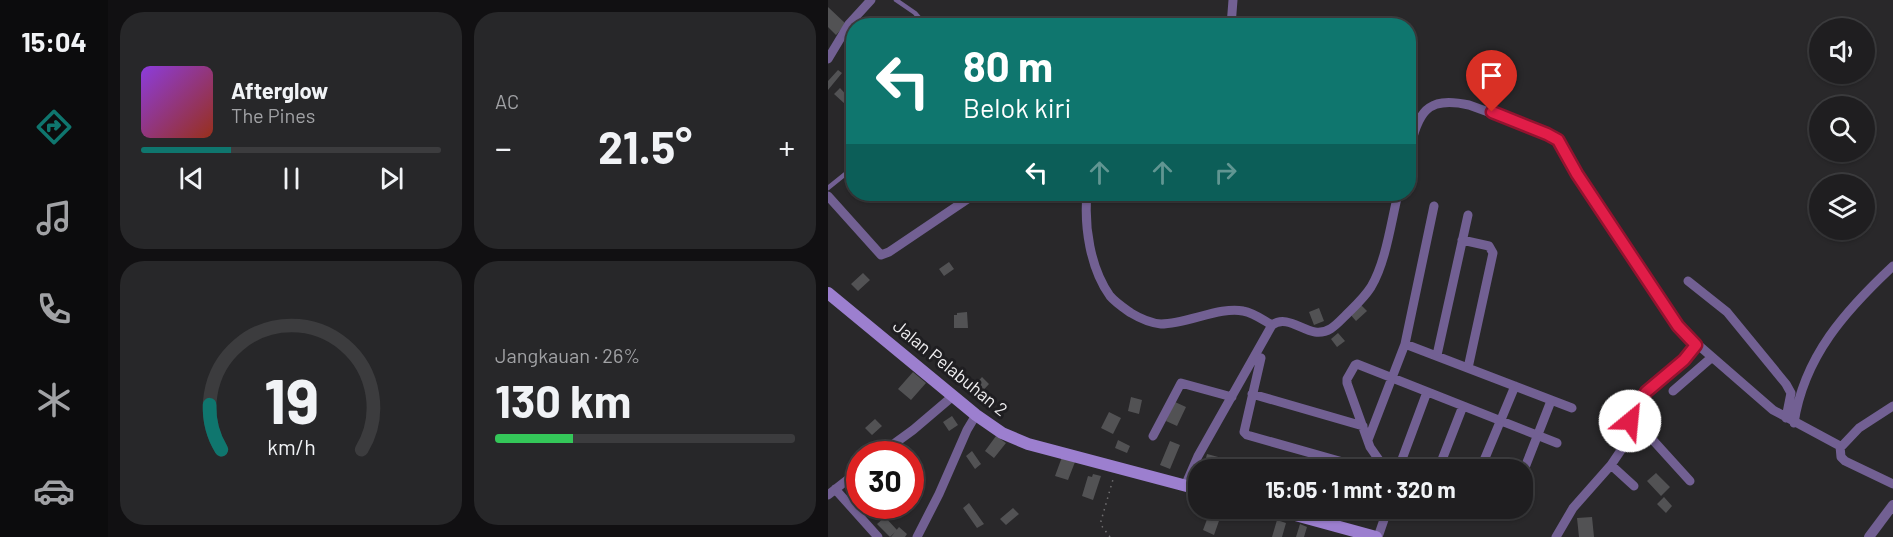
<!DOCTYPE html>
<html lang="id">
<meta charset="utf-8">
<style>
body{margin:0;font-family:Barlow,sans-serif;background:#272729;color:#f1f3f6;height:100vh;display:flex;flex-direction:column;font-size:22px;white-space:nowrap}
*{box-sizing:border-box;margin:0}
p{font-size:20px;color:#a1a2a5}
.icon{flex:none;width:33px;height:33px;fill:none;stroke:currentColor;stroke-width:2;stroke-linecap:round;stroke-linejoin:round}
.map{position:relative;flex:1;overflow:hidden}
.sheet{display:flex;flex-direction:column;gap:12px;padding:12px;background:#111012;width:720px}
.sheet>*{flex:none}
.guide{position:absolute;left:18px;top:18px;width:570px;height:183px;border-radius:24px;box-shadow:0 2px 4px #0004,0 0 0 2px #3c3c3e;background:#0f766e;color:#fff;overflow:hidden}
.buttons{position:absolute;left:981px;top:18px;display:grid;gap:12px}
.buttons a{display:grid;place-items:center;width:66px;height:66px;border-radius:50%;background:#1f1e20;box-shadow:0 2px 4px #0004,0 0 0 2px #3c3c3e;font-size:30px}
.speed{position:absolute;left:18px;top:441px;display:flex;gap:12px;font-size:30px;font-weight:700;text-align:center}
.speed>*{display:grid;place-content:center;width:78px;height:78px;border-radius:50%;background:#1f1e20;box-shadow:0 2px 4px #0004,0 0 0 2px #3c3c3e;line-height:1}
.speed .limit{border:9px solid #d22;background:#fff;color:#111}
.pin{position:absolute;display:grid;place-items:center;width:51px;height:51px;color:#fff;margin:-62px -26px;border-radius:50% 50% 50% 0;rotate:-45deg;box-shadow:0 0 6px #0007}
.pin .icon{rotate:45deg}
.me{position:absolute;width:66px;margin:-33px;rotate:28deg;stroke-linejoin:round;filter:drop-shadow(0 0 4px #0008)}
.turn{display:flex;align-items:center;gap:21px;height:126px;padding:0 18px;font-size:27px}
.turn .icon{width:78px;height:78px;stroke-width:2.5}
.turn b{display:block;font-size:42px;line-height:51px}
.lanes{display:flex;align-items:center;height:57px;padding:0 18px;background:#0003;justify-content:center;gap:30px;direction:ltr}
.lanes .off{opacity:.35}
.big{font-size:45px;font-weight:700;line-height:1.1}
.sheet .tile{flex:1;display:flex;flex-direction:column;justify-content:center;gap:9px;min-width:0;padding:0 21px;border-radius:24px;background:#272729}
.sheet .dial{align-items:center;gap:0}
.dial svg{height:156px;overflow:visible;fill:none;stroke:#3c3c3e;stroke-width:7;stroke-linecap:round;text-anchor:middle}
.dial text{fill:#f1f3f6;stroke:none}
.song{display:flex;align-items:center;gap:18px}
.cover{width:72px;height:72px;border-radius:9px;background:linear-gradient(135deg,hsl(270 70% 55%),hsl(10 70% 35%))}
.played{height:6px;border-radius:3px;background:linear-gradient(90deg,#0f766e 30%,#3c3c3e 30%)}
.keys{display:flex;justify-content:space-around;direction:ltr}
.heat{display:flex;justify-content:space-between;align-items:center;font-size:33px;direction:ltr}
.charge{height:9px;border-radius:4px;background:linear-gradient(90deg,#34c759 26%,#3c3c3e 0)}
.sheet .tiles{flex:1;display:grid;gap:12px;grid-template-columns:repeat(2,1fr)}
.trip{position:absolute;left:360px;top:459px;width:345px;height:60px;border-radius:24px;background:#1f1e20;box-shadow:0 2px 4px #0004,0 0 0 2px #3c3c3e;font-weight:700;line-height:60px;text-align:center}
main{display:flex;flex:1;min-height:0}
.dock{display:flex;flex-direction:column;width:108px;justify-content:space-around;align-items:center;background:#0c0c0d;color:#a1a2a5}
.dock .icon{width:42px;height:42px}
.dock .active{color:#0f766e}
.dock b{font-size:27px;color:#f1f3f6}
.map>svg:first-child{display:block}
.building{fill:#525254}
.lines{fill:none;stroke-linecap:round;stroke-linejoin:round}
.path{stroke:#706f71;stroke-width:1.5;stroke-dasharray:1.5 4.5;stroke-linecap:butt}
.service{stroke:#726093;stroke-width:4.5}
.minor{stroke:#726093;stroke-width:9}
.tertiary{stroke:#726093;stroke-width:10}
.secondary{stroke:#9c7fcf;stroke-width:12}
.route-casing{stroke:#92132f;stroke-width:15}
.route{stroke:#e11d48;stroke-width:10}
.labels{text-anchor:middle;stroke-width:6;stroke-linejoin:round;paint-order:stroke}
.street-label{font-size:18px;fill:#efeef0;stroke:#1f1e21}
</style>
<main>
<nav class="dock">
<b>15:04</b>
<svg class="icon active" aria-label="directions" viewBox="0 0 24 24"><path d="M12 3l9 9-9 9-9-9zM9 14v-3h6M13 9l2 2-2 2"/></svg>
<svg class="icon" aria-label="music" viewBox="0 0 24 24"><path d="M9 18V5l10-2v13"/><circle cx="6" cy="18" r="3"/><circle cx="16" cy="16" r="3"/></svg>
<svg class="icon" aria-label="phone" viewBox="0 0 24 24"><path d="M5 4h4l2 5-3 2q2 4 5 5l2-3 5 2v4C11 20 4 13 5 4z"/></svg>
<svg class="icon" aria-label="climate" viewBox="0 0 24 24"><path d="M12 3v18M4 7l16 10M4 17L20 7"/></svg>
<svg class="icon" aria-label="car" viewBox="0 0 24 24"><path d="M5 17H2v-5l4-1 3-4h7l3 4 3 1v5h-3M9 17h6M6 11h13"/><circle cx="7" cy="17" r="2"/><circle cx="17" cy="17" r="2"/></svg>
</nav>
<section class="sheet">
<div class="tiles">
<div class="tile">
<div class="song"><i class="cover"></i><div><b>Afterglow</b><p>The Pines</p></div></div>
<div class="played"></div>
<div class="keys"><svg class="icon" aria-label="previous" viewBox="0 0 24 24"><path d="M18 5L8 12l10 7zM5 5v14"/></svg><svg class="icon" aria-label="pause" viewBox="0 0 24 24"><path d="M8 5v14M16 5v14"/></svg><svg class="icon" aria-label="next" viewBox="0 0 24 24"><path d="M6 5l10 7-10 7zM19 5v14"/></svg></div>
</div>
<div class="tile"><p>AC</p>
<div class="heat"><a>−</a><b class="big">21.5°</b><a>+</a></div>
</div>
<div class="tile dial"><svg viewBox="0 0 100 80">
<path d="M14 69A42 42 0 1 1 86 69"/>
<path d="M14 69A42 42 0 0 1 8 46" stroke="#0f766e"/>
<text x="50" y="56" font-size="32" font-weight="700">19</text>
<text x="50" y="72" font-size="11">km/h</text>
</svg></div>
<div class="tile"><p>Jangkauan · 26%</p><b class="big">130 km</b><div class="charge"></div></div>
</div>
</section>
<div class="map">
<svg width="1065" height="537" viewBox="0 0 1065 537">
<rect width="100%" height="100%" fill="#29282a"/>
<path class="building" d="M0 7 18 24 8 35 0 27Z
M10 70 14 73 0 90V81Z
M12 88 22 99 17 104 6 94Z
M121 262 126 269 116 276 111 269Z
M35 273 42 280 30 291 23 284Z
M531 303 539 311 528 321 521 313Z
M491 308 496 321 486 325 481 312Z
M139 312 140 328H126V315H129V313Z
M510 333 517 341 509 347 503 339Z
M85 372 98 383 83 400 70 389Z
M154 377 161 384 150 396 143 389Z
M303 397 314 400 311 414 300 411Z
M347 402 358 407 349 426 338 421Z
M281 412 293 418 285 434 273 428Z
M124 416 130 425 121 431 115 422Z
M47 419 54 426 44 435 37 428Z
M168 436 178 443 166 458 157 451Z
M290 440 302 446 299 453 287 448Z
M342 441 352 445 342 469 332 465Z
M144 451 153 464 147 469 138 456Z
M379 454 394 458 390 470H375Z
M234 457 247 462 240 480 227 476Z
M828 473 842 487 833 496 819 481Z
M265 474 273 476 265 500 254 496 260 476 264 477Z
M836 497 844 506 838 513 829 504Z
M141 503 156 524 149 528 135 508Z
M185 508 191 514 178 525 172 519Z
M381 514 392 518 386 535 375 530Z
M57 517 69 530 62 537 49 524Z
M764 517 766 537H751L749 518Z
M449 520 458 523 454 537H444Z
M472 524 479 527 476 537H468Z
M71 527 79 534 77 537H63Z"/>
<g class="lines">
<path class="path" d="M282 537 273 525V521L286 476"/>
<path class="service" d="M68 0 87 13 98 26
M0 188 26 167"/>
<path class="minor" d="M403 26 405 0
M0 59 21 24 43 0
M580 154C591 115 595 95 641 105L724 135 730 140 749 174 853 330 945 410 1012 446 1013 457 1017 461 1065 484
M259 194C256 226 262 268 282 296 288 303 296 308 303 313 313 319 322 323 333 324 359 324 393 306 415 311 426 313 435 320 444 325
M0 196 53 255 61 252 147 194
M634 240 661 246 665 253 640 368
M860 281 899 312 958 384 963 393 958 418
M577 344 606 206
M609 355 640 215
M433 358 416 432 419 435 543 470
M845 391 883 358
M424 394 535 426
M966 423C976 356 1018 310 1065 266
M805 427 823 438 862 481
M325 436 353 383 404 397
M540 440 577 344 744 408
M1013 447 1031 428 1065 406
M52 454 85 430 125 396
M783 465 806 431 803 418 818 392 856 360 868 345
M558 470 542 447 519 383V379L527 365 529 364 729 443
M570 470 599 392
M610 470 635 406
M652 470 687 386
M694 475 723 401
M357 486 370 456 444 325C458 315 473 330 487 332 501 334 509 324 518 315 527 306 536 298 543 287 558 262 563 222 570 194
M7 489 50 537
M0 495 32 470
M654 508 660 511 674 508
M89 537 111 494 139 430 148 415
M550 537 560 508
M728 537 745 508 783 465 806 486"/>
<path class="tertiary" d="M1041 537 1065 505"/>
<path class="secondary" d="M0 293 148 415 174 433 200 444 370 489
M442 508 548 537"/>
</g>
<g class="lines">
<defs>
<path id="route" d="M664 112 719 134 730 140 749 174 850 326 868 345 856 360 818 392 802 421"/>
</defs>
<use href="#route" class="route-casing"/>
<use href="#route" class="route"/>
</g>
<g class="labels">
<g class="street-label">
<text transform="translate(122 368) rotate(39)" y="6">Jalan Pelabuhan 2</text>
</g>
</g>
</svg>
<div class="buttons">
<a><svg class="icon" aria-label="sound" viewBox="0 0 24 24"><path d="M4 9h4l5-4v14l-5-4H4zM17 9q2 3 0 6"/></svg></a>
<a><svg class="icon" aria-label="search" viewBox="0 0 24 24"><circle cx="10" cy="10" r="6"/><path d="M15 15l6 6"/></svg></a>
<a><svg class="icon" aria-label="layers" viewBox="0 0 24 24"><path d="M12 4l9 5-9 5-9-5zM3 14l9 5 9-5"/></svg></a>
</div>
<div class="speed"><div class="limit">30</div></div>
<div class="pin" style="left:664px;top:112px;background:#d93025"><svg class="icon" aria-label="arrive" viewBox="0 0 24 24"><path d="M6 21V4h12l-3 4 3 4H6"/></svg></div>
<svg class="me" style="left:802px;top:421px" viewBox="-20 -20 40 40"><circle r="19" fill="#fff"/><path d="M0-13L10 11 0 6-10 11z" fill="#e11d48"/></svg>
<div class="trip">15:05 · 1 mnt · 320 m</div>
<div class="guide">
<div class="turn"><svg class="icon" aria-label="left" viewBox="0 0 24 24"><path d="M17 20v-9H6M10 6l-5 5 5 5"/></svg><div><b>80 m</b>Belok kiri</div></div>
<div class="lanes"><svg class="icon" aria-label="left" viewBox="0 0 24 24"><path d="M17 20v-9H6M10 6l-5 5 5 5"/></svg><svg class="icon off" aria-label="ahead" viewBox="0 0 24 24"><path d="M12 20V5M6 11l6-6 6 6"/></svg><svg class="icon off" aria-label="ahead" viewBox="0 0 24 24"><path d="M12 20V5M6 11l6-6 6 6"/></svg><svg class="icon off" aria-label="right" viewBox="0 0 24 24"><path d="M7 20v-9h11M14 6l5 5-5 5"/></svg></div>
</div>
</div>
</main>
